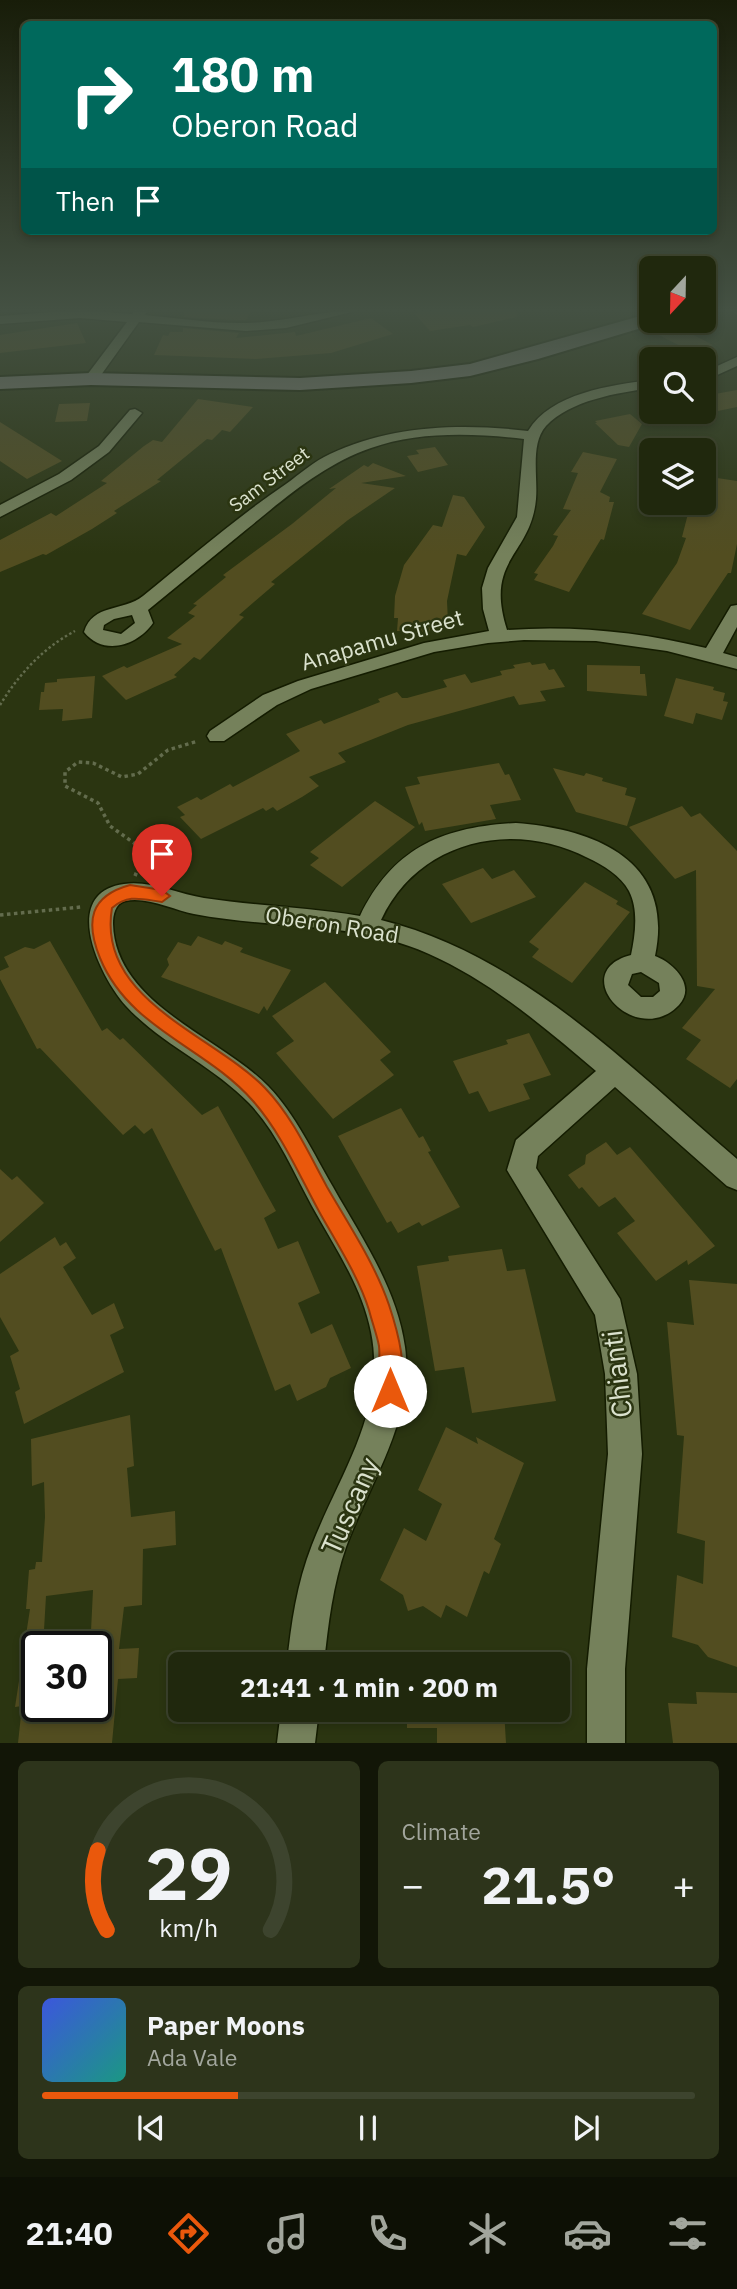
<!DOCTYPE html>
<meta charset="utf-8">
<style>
body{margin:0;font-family:"IBM Plex Sans",sans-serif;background:#2d341b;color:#f1f3f6;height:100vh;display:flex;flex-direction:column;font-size:26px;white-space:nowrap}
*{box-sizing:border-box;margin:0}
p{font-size:23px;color:#a2a69d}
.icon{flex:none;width:38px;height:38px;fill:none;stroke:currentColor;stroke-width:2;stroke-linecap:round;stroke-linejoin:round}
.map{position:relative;height:1743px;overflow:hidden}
.sheet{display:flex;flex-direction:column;gap:18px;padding:18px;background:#121607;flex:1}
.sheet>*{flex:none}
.guide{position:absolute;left:21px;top:21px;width:696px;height:214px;border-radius:10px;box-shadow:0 4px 10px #0003,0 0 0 2px #3d442e;background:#00695c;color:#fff;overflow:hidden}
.needle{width:46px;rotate:202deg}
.fabs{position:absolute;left:639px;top:256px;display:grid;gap:14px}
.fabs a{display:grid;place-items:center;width:77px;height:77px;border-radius:10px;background:#20280d;box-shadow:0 4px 10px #0003,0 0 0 2px #3d442e;font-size:35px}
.speed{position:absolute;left:21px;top:1631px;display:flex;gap:14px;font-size:35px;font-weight:700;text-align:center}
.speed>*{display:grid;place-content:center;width:91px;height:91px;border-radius:50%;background:#20280d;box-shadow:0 4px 10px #0003,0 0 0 2px #3d442e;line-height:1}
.speed .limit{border:4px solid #111;border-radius:10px;background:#fff;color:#111}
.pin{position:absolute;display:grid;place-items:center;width:60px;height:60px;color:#fff;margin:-72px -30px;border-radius:50% 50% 50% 0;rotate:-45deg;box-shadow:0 0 7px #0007}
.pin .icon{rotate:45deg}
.me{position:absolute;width:77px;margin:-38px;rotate:0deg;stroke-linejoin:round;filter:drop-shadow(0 0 5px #0008)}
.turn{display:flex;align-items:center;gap:24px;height:147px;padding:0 35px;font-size:32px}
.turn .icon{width:91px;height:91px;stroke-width:2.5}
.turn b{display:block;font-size:49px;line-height:60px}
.then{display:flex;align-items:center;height:66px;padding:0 35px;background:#0003;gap:14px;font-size:26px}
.big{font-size:52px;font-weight:700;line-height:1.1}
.sheet .tile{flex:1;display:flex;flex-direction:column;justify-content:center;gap:10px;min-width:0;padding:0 24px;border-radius:10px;background:#2d341b}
.sheet .dial{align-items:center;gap:0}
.dial svg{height:182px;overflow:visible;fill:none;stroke:#3d442e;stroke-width:7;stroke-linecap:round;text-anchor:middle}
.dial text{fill:#f1f3f6;stroke:none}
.song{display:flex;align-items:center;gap:21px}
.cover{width:84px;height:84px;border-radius:10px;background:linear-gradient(135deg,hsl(230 70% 55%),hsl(170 70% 35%))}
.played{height:7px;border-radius:4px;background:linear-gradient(90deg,#ea580c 30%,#3d442e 30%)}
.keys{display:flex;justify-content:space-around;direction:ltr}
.heat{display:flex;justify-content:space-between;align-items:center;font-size:38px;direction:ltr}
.sheet .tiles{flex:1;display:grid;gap:18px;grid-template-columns:1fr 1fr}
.tile:last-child{grid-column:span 2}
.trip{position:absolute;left:168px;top:1652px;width:402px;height:70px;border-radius:10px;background:#20280d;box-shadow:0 4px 10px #0003,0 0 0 2px #3d442e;font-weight:700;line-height:70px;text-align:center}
.dock{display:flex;height:112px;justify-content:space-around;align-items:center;background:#0d1005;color:#a2a69d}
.dock .icon{width:49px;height:49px}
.dock .active{color:#ea580c}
.dock b{font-size:32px;color:#f1f3f6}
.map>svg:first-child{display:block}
.building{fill:#524d20;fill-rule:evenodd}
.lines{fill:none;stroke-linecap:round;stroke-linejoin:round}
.street-casing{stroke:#141c00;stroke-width:3}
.secondary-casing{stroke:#141c00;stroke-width:4}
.path-far1{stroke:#636c4d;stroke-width:2.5;stroke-dasharray:2.5 2.5;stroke-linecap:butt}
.path{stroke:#636c4d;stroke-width:3.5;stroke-dasharray:3.5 3.5;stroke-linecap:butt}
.street{fill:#75815b;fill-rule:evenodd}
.secondary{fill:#7f7f78;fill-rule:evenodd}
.route{fill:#ea580c;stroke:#983908;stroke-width:2}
.labels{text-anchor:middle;stroke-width:5;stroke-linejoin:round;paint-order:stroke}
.far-street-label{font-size:19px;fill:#dbe2ce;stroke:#2b3511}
.street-label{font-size:23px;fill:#dbe2ce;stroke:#2b3511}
.near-street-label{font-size:28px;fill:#dbe2ce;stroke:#2b3511}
</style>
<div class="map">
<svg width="737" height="1743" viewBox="0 0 737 1743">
<rect width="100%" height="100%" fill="#2b3511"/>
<path class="building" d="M184 310H252L246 320H235L184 317Z
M435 310H516L517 317 473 327 470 325 430 331 414 313Z
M371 318 393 334 331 353 256 359 154 355 163 335 168 336 170 332H183V328L239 333 236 338 295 332 296 336Z
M661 320H664L713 345 692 352 655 333Z
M77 323 86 343 0 353V335Z
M737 390V407L718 411 704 399V396Z
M198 399 253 407 230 432 222 430 212 440 207 439 157 480 161 481 114 511 117 513 92 529 46 555 43 554 0 572V540L51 513 56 516 107 483 101 481 144 446 153 440 162 442Z
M90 403 87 421 55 422 59 404Z
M630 414 642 424 629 447 618 445 595 423H597L595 421Z
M0 422 62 461 27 479 0 461Z
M435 447 448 465 418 472 407 456 419 454 416 450Z
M583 452 617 459 600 492 610 497 609 502H614L604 540 601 539 569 592 534 580 538 574 534 573 553 546 558 536 553 535 571 510 563 509 578 473 571 472Z
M373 463 406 476 361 483 395 488 348 520 271 582 275 584 239 615 244 617 200 660 194 657 174 675 177 677 126 700 102 676 124 666 127 668 182 644 167 638 195 616 188 613 197 605 193 604 226 577 223 575 292 524 336 488 329 489 364 465 368 467Z
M704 476 737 481V544L731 573H728L690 630 642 614 677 563 686 538 682 537 691 502H704Z
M453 495 464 497 485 527 466 556 457 554 447 601 448 622H440V629H430V632L397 631 398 618H394L395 596 404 565 433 525 442 527Z
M530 662 532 665 545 663 549 670 554 669 565 687 540 691 546 701 519 705 514 696 408 725 338 753 346 762 309 777 319 786 302 797 277 811 273 807 266 811 263 808 201 839 180 817 185 815 177 807 197 797 201 800 230 784 233 787 300 751 286 734 321 720 324 724 380 702 378 699 397 692 402 698H407L447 687 443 680 465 674 471 683 502 675 500 671 515 668 513 665Z
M587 665 640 666V674H645L647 696 587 691Z
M95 676 92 718 62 721 63 709 39 710 41 692H44L45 683 57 682V679Z
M676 678 714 687 713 690 725 693 723 701 728 702 722 720 696 713 693 724 664 716Z
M499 763 505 775 509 774 521 800 490 805 496 819 425 831 422 822 419 825 405 787 420 784 417 777Z
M553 768 584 776 586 773 603 778 602 781 627 788 625 795 636 798 627 826 576 812Z
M375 801 415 827 342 887 310 865 319 858 310 852Z
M682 806 691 817 700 813 737 851V1079L730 1088 686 1059 701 1040 682 1028 715 989 697 986 696 870 675 879 629 827Z
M483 868 492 879 514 870 536 897 471 923 442 884Z
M585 882 618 901 616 904 630 912 572 983 532 957 539 949 529 942Z
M198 936 222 945 225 941 243 948 240 952 291 970 267 1011 264 1006 259 1014 161 977 169 965 167 959 178 942 191 946Z
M50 941 102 1031 107 1028 120 1040 123 1038 202 1115 218 1106 276 1211 264 1218 278 1249 298 1241 320 1293 298 1303 311 1334 332 1324 351 1368 330 1378 326 1387 297 1401 290 1384 275 1391 221 1248 215 1251 152 1128 144 1134 135 1125 123 1135 40 1048 37 1049 0 979V971L9 967 4 957 25 947 34 949Z
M325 982 391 1052 380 1060 394 1075 333 1119 276 1053 294 1041 272 1016Z
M529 1033 551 1075 523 1084 530 1099 489 1112 478 1091 469 1094 453 1061 508 1044 506 1040Z
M401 1108 419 1138 423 1136 431 1151 428 1152 460 1207 422 1226 419 1222 398 1233 391 1221 387 1223 338 1136Z
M606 1142 617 1155 630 1147 715 1246 688 1265 687 1260 656 1281 617 1233 635 1221 615 1197 599 1207 582 1187 579 1189 568 1175 585 1164 586 1155Z
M0 1169 12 1180 17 1176 44 1203 0 1242Z
M55 1237 60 1246 66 1242 76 1258 63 1267 92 1315 114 1303 124 1328 110 1335 124 1372 24 1424 15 1392 20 1389 10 1356 19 1351 0 1317V1274Z
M502 1249 507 1271 525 1269 556 1401 472 1413 464 1367 435 1371 417 1266 449 1261 448 1256Z
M689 1280 737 1284V1667L708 1657 698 1645 672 1637 677 1575 703 1584 705 1541 677 1533 684 1436 677 1435 667 1322 694 1325Z
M130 1415 134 1466 127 1468 131 1517 175 1511 176 1545 143 1549 142 1605 124 1607 119 1649 139 1648 137 1678 118 1679 112 1743H18L22 1706 15 1707 30 1609H26L29 1570 35 1569 36 1562H42L45 1517 44 1482 32 1486 31 1439ZM93 1590 91 1631 49 1633V1647H96V1706H32H37V1647H43L46 1596Z
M446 1427 478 1444 476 1437 524 1463 494 1539 501 1544 489 1574 484 1571 467 1617 446 1605 441 1618 423 1606 408 1611 403 1595 380 1580 404 1528 426 1541 442 1504 418 1490Z
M696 1692 737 1693V1743H673L668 1703 697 1704Z
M407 1710H504L506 1743H437V1728H407Z"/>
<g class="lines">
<defs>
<path id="street" d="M79 310 132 314 135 310H148L145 315C178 318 214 324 247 323 286 322 322 310 360 310L286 328 246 331 139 322 96 382 91 383 84 379 127 322 80 318 0 324V316Z
M730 310H737V315Z
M737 357V366L704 381V372Z
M651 380V388C617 393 571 400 546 426 530 444 538 477 536 499 531 556 484 558 507 630 574 625 641 632 706 648L731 606 737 605V627L723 653 737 657V669L667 651 596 641 524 640 488 643 434 652 311 689 277 705 224 741H210L207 736 210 731 263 695 298 681 424 643 489 631 483 609 482 588 488 568 517 517 524 439C475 433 418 431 371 448 324 464 285 498 247 529 214 556 181 583 148 610L153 623C138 645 104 657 84 632 93 603 123 612 143 596 190 558 236 518 286 484 300 474 314 461 330 454 391 425 462 423 528 431 551 393 611 385 651 380ZM132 615 135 623 121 634 103 630 104 625 114 619Z
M135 409 142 413 109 452 71 480 0 517V505L59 474 99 446 130 410Z
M516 823C596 829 675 861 655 956 672 962 697 985 679 1005 636 1050 565 972 631 955 635 936 639 910 629 891 621 876 603 865 588 858 513 819 418 840 381 920 523 955 629 1067 737 1159V1190L727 1186 615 1087 538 1156 536 1168 620 1299 637 1374 642 1454 625 1669V1743H587V1669L608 1454 605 1374 595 1315 507 1170 516 1140 596 1071C544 1027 492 982 429 954 356 921 271 929 194 914 174 910 146 896 125 901 115 904 113 915 113 924 115 1004 220 1037 268 1086 296 1115 313 1153 333 1187 361 1237 397 1288 405 1347 415 1420 370 1481 346 1547 333 1584 328 1625 324 1664H287C291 1624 297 1583 312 1545 339 1475 387 1411 371 1332 362 1286 334 1246 312 1206 293 1171 277 1132 249 1103 212 1065 161 1044 126 1006 100 977 59 893 124 884 150 880 178 894 204 898 256 906 308 907 360 916 393 848 442 827 516 823ZM641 972 659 983 660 991 653 997H641L628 985 632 974Z
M281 1710H319L315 1743H277Z"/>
<path id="secondary" d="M651 313V320H659L658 323 538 359 470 376 411 383 300 390 91 385 0 389V377L91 373 300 378 411 371 470 364Z"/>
</defs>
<use href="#street" class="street-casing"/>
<use href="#secondary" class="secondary-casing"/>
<path class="path-far1" d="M0 705C19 674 43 648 75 631"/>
<path class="path" d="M135 876 143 856 134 843 110 826 98 803 65 786V772L78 762 93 763 122 777 138 774 168 750 198 741
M0 915 81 907"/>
<use href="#street" class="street"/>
<use href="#secondary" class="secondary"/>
</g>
<linearGradient id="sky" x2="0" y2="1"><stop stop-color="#181d09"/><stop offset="0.56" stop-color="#445143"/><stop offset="1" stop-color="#445143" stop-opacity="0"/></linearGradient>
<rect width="737" height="554" fill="url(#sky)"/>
<path class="route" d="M130 885 162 890 170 896 162 902C141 899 128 894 112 908 96 1000 214 1035 265 1088 292 1116 309 1154 327 1187 349 1225 375 1264 389 1305 398 1332 409 1371 398 1399L390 1402 382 1399C375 1382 381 1364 379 1346 377 1335 372 1322 369 1310 359 1278 338 1245 321 1215 300 1177 282 1134 253 1101 206 1047 129 1029 100 958 85 921 90 896 130 885Z"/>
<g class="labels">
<g class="far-street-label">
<text transform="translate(269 479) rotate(-37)" y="7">Sam Street</text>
</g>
<g class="street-label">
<text transform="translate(382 640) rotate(-16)" y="8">Anapamu Street</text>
<text transform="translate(332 925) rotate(9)" y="8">Oberon Road</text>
</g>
<g class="near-street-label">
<text transform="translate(617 1374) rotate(-97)" y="10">Chianti</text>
<text transform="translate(350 1506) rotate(-66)" y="10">Tuscany</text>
</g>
</g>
</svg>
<div class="fabs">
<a><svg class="needle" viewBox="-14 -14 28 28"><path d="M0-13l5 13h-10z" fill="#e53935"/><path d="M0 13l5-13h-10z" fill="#a2a69d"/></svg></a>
<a><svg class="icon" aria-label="search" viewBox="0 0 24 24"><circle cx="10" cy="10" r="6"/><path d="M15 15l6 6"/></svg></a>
<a><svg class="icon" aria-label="layers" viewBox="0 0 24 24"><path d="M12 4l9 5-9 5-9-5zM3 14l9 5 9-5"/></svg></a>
</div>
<div class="speed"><div class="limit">30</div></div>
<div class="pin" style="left:162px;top:896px;background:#d93025"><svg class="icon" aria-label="arrive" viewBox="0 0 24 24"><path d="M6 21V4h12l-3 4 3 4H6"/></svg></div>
<svg class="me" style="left:390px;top:1391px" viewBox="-20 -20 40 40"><circle r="19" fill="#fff"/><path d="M0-13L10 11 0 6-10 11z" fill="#ea580c"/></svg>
<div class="trip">21:41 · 1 min · 200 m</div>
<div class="guide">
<div class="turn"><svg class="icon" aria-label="right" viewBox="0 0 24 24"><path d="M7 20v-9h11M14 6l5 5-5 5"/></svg><div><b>180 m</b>Oberon Road</div></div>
<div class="then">Then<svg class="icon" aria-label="arrive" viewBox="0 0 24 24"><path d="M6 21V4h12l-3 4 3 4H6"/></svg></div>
</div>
</div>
<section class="sheet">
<div class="tiles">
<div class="tile dial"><svg viewBox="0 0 100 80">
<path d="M14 69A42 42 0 1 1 86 69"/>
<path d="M14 69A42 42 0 0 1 10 34" stroke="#ea580c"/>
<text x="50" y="56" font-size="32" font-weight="700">29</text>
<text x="50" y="72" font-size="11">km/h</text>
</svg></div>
<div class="tile"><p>Climate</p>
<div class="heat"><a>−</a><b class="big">21.5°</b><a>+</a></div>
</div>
<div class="tile">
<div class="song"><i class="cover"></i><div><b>Paper Moons</b><p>Ada Vale</p></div></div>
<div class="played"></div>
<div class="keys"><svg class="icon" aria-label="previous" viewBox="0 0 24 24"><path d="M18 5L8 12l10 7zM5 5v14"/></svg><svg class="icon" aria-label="pause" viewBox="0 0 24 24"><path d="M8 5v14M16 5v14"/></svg><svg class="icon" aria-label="next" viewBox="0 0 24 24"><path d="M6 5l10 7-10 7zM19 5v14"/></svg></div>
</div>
</div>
</section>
<nav class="dock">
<b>21:40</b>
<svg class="icon active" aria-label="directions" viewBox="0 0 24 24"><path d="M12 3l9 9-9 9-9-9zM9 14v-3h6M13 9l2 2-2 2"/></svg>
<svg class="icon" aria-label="music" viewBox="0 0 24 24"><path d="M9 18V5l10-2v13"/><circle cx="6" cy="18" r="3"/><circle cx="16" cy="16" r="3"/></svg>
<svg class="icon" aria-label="phone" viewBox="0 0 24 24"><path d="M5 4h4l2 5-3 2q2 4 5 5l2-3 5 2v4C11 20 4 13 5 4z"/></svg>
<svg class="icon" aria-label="climate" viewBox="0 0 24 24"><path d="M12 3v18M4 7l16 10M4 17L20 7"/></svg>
<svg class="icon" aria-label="car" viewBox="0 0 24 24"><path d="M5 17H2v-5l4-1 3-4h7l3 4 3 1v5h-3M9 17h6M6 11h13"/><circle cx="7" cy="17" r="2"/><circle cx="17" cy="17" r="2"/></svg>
<svg class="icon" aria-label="filters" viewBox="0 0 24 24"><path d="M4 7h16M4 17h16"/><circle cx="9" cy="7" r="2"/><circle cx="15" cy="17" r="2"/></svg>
</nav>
